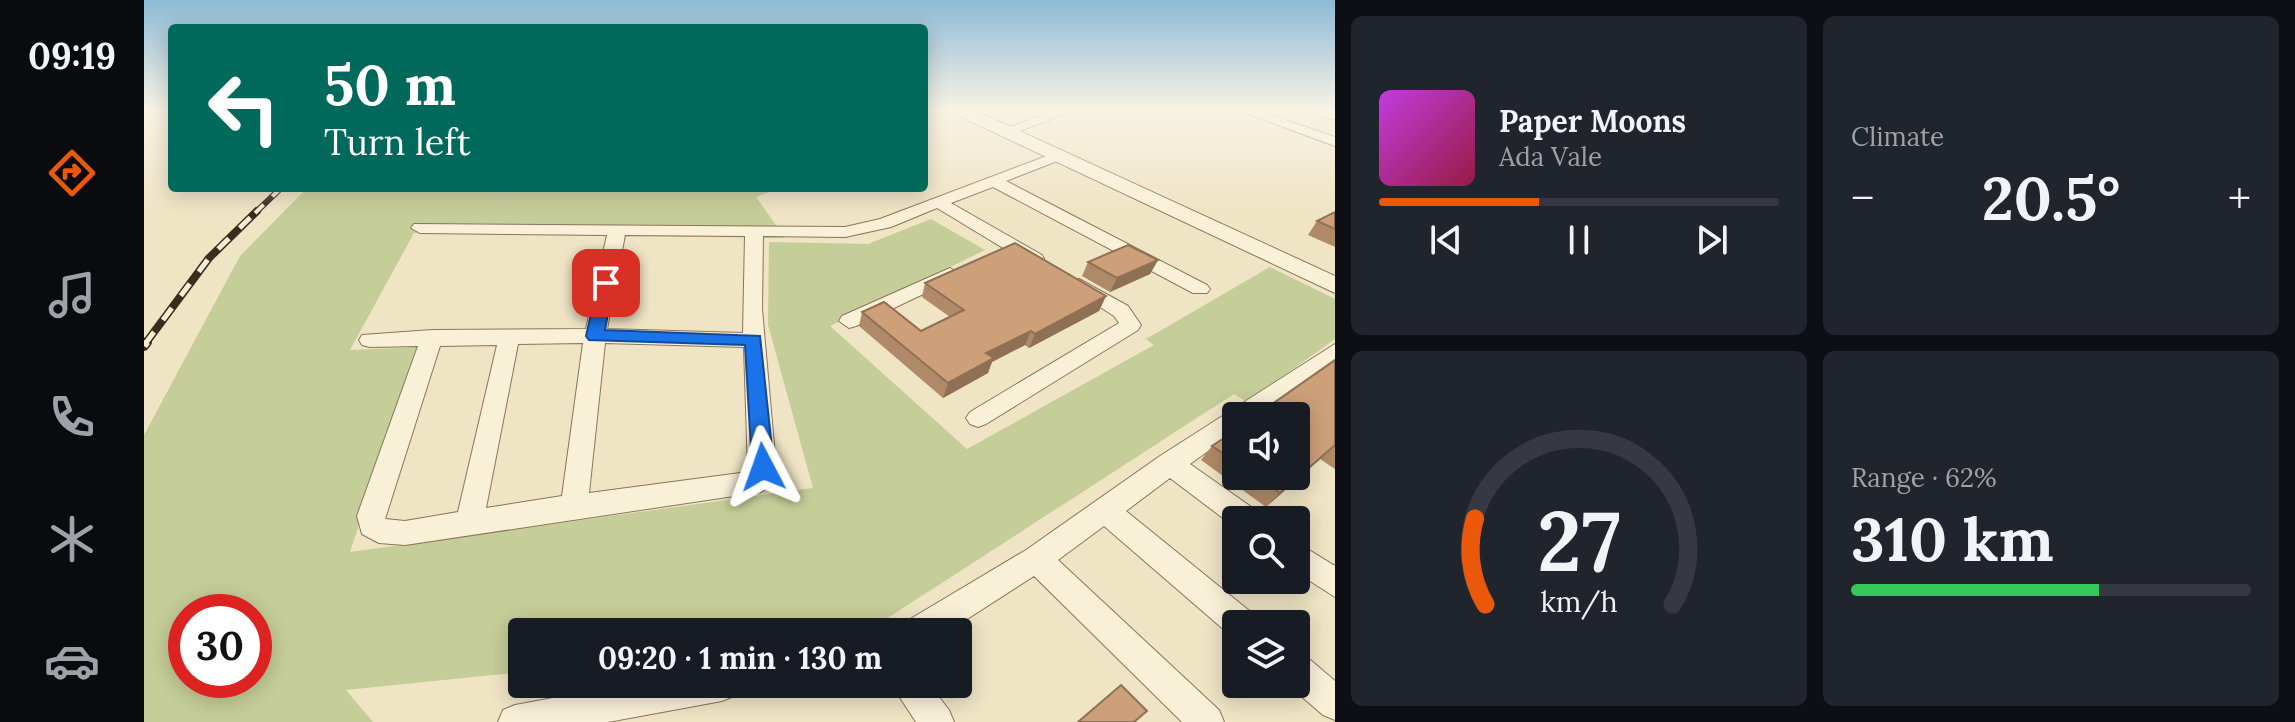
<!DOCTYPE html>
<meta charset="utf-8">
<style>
body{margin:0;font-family:Lora,serif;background:#20242c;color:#f1f3f6;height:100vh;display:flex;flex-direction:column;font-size:30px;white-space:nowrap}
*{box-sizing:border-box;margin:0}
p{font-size:26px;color:#9ea1a6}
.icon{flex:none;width:44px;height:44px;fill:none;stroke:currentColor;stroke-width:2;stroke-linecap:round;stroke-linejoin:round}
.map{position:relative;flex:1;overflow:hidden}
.panel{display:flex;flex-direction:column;gap:16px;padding:16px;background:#0d0f14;width:960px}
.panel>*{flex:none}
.guide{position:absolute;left:24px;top:24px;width:760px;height:168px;border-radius:8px;box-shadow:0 4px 20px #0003;background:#00695c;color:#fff;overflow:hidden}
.buttons{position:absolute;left:1078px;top:402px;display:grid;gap:16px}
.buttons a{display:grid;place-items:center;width:88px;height:88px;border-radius:8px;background:#171b24;box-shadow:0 4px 20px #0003;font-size:40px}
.speed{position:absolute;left:24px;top:594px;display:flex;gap:16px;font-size:40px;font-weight:700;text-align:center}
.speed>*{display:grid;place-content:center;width:104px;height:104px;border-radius:50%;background:#171b24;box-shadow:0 4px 20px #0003;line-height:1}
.speed .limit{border:12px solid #d22;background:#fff;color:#111}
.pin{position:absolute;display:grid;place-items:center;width:68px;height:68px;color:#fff;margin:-34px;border-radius:16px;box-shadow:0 4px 12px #0006}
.me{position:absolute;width:88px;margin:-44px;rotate:356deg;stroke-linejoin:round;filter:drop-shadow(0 0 6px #0008)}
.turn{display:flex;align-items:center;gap:28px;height:168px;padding:0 24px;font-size:36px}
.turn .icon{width:104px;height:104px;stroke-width:2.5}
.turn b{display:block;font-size:56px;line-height:68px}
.big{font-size:60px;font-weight:700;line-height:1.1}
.panel .widget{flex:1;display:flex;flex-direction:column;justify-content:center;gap:12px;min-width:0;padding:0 28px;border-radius:12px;background:#20242c}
.panel .dial{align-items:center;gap:0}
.dial svg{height:208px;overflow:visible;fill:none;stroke:#363941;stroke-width:7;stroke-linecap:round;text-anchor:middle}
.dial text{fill:#f1f3f6;stroke:none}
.song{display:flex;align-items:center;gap:24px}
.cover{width:96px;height:96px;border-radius:12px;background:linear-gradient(135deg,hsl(290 70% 55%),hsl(340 70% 35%))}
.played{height:8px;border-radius:4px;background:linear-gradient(90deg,#ea580c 40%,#363941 40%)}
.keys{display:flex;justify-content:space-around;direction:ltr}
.heat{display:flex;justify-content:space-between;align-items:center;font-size:44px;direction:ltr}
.charge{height:12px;border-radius:6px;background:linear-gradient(90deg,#34c759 62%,#363941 0)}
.panel .tiles{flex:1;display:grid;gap:16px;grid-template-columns:repeat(2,1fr)}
.trip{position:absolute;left:364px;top:618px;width:464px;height:80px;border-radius:8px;background:#171b24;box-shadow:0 4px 20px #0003;font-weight:700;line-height:80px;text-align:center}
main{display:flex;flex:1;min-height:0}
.tabs{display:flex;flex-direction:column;width:144px;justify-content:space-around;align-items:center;background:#090b0e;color:#9ea1a6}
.tabs .icon{width:56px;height:56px}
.tabs .selected{color:#ea580c}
.tabs b{font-size:36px;color:#f1f3f6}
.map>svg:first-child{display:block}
.green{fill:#c5cd98;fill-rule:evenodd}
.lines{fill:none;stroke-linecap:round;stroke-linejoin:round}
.minor-casing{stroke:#8a755a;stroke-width:2}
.tertiary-casing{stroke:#8a755a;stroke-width:2}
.minor{fill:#f9f0d8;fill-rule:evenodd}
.tertiary{fill:#f9f0d8;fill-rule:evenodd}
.rail-far2-casing{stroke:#3a2d1e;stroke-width:6}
.rail-far1-casing{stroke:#3a2d1e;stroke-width:8}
.rail-casing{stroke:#3a2d1e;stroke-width:10}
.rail-far2{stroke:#f6edd4;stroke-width:4;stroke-dasharray:12;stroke-linecap:butt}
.rail-far1{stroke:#f6edd4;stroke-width:5;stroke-dasharray:15;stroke-linecap:butt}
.rail{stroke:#f6edd4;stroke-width:7;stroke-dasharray:20;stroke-linecap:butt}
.wall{fill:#b08a68}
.shaded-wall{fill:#907055}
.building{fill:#cda079;stroke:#907055;stroke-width:2}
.route{fill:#1a73e8;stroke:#114b97;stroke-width:2}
</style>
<main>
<nav class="tabs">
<b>09:19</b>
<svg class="icon selected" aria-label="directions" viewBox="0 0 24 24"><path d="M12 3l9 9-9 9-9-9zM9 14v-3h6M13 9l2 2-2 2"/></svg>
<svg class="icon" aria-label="music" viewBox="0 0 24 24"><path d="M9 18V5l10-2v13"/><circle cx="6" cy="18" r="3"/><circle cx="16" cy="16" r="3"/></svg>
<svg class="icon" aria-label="phone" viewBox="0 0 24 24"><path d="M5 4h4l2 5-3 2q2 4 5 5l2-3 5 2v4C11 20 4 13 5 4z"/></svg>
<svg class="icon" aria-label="climate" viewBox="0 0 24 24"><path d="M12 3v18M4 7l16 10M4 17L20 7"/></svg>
<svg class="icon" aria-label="car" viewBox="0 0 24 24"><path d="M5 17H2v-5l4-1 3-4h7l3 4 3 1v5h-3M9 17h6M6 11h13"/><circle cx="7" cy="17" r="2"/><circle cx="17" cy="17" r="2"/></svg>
</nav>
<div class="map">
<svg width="1191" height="722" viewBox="0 0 1191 722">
<rect width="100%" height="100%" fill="#efe4c4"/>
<path class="green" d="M163 188H636L612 197 641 238 270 233 206 350 274 347 206 552 669 488 624 325 625 242 724 244 787 219 841 250 686 326 823 449 1010 345 1002 339 1126 267 1191 299V339L1103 402 1090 394 722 632H378V672L202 690 229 722H0V435L96 256ZM42 612H110V680H42Z"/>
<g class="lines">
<defs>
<path id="minor" d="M780 110H792L780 115Z
M912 110H931L868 134 856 131Z
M1093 110H1112L1191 137V146Z
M1165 110 1191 112V120L1167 113Z
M916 151 923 155 921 158 862 181 1063 285 1066 289 1063 293H1049L849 187 807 203 898 255 900 259 898 263H884L793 208 747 227 701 237 619 236 618 309 632 467 624 486 617 492 261 545 235 543 218 534 213 516 274 346 226 347 218 345 215 340 218 335 288 330 442 329 463 235 276 233 267 228 270 224 701 227 736 219ZM481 235 601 236 599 333 463 329ZM439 343 418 496 342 508 374 344ZM461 343 600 347 604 472 445 493ZM353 345 314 512 261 521 241 519 296 346Z
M806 268 815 274 813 278 712 326 705 328 695 321 698 316Z
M935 279 984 306 997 325 994 330 842 424 834 427 826 424 822 418 826 412 975 323 970 316 928 289 925 285 928 281Z
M1191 344V362L1113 416H1092V431L1046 464 1113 511 1117 520H1092V528L1026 478 982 511 1108 613 1113 624H1092V637L1086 635 960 526 914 560 1075 710 1080 722H1038L890 576 803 632H758L763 621 882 550 1016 456Z
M1152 542 1191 566V597L1152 572Z
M1152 654 1164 658 1191 681V720L1179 715 1143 684H1152Z
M485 684H595L590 696 578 701 464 722H354L359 710 371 705Z
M747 684H785L805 710 810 722H772Z"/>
<path id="tertiary" d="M809 110H830L1191 276V293L811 114Z"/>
</defs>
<use href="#minor" class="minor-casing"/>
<use href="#tertiary" class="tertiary-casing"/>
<use href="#minor" class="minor"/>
<use href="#tertiary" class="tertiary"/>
<defs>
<path id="rail-far2" d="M111 213 137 188"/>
<path id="rail-far1" d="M1 344 65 258 113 211"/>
<path id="rail" d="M0 346 3 342"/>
</defs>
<use href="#rail-far2" class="rail-far2-casing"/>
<use href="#rail-far1" class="rail-far1-casing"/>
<use href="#rail" class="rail-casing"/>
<use href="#rail-far2" class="rail-far2"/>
<use href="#rail-far1" class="rail-far1"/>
<use href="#rail" class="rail"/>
</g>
<path class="wall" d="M1191 212V247L1164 235 1173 221Z
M1014 260 1006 274 966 292 938 276 944 262Z
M781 283 962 296 955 311 885 348 881 345 848 362 844 373 799 398 715 326 718 312 777 331 806 317 778 297Z
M1191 360V469L1176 459 1122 507 1057 460 1068 446 1092 430V476H1152Z"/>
<path class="shaded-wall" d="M1014 260 1006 274 966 292 973 278Z
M962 296 955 311 885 348 891 334Z
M887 331 881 345 848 362 844 373 799 398 804 383 842 353Z
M1190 445 1176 459 1122 507 1136 493Z"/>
<path class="building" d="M1191 212V229L1173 221Z
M871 243 962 296 891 334 887 331 842 353 850 358 804 383 718 312 740 302 777 331 820 310 781 283Z
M984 245 1014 260 973 278 944 262Z
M1191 360V445L1136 493 1112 476H1152V416H1111Z
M1092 430V462L1068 446Z
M977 685 1003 711 990 722H934Z"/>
<linearGradient id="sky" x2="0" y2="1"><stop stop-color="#8dbad6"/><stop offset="0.52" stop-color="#f8f3e4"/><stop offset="1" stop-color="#f8f3e4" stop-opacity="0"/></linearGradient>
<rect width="1191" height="211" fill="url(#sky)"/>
<path class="route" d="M462 278 470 283 461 330 616 336 630 467 627 474 619 476 611 474 608 467 601 345 445 340 442 336 454 283Z"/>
</svg>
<div class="buttons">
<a><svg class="icon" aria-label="sound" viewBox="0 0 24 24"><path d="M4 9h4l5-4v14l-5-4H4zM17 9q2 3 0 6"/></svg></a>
<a><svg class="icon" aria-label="search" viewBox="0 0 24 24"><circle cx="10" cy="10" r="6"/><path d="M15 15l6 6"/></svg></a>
<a><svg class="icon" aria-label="layers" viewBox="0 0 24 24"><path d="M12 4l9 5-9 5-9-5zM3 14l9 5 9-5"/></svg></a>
</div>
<div class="speed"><div class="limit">30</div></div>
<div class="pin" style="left:462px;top:283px;background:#d93025"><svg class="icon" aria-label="arrive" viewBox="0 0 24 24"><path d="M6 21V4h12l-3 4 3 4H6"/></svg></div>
<svg class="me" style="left:619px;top:467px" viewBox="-20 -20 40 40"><path d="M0-17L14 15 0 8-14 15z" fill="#1a73e8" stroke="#fff" stroke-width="4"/></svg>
<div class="trip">09:20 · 1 min · 130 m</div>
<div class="guide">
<div class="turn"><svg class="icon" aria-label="left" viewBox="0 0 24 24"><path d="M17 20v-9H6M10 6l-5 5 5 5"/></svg><div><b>50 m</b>Turn left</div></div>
</div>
</div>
<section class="panel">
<div class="tiles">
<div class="widget">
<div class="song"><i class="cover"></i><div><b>Paper Moons</b><p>Ada Vale</p></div></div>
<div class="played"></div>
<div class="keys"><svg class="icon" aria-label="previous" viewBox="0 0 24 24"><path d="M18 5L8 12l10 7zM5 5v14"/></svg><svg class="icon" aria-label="pause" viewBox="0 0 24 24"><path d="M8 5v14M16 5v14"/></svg><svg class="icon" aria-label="next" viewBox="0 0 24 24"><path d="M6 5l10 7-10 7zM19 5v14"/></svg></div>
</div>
<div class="widget"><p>Climate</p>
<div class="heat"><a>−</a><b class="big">20.5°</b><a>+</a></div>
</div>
<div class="widget dial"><svg viewBox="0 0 100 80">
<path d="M14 69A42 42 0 1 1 86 69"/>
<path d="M14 69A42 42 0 0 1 10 36" stroke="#ea580c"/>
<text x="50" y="56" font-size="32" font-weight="700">27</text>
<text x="50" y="72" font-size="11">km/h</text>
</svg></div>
<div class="widget"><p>Range · 62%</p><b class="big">310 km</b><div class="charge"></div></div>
</div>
</section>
</main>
